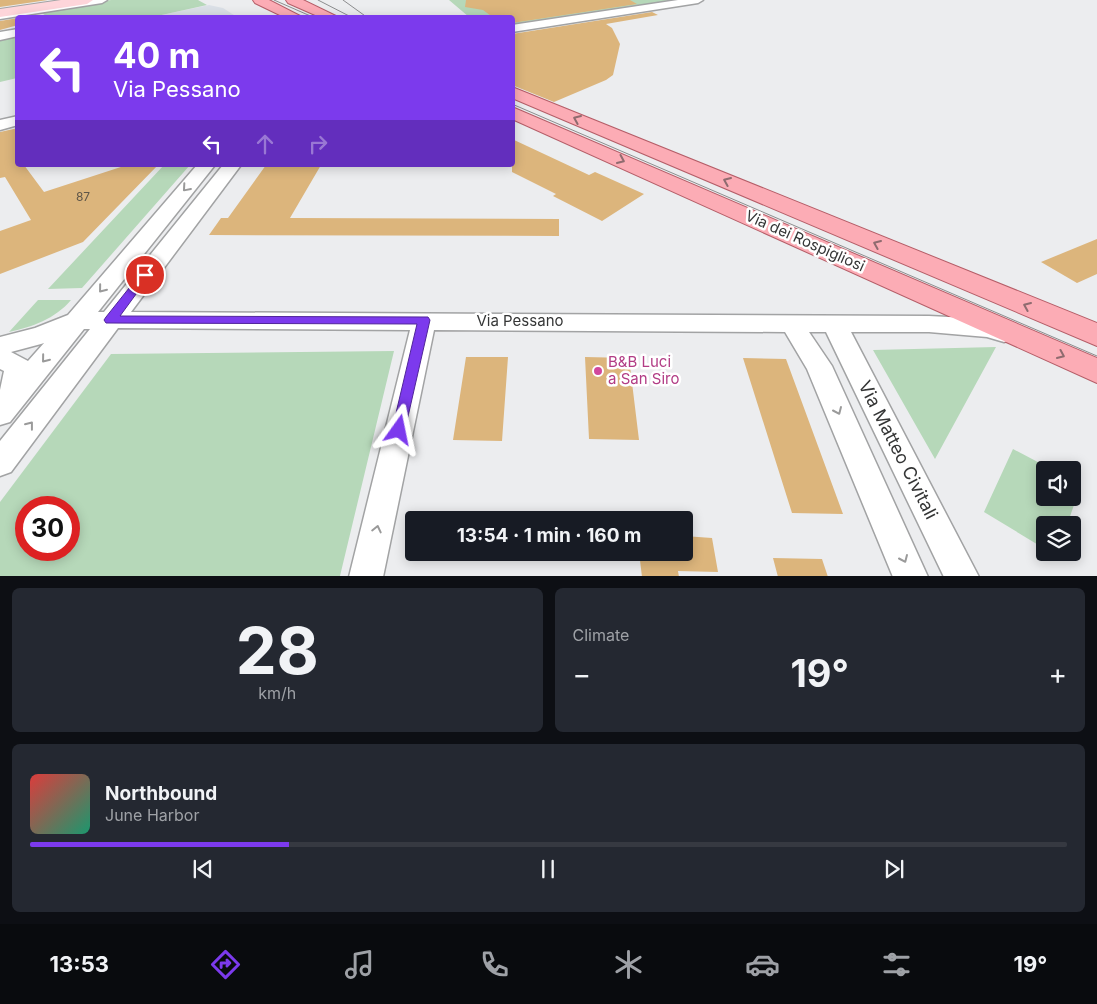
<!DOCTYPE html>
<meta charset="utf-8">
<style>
body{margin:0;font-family:Inter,sans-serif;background:#242831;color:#f1f3f6;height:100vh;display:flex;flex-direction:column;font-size:19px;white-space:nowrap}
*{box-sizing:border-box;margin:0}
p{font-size:16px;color:#9ea1a6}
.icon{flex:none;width:28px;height:28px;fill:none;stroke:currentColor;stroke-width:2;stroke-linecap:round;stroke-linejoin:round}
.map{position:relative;height:576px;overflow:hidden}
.panel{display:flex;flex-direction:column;gap:12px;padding:12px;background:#0d0f14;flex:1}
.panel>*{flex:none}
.guide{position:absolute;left:15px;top:15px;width:500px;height:152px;border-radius:5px;box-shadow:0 2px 12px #0003;background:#7c3aed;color:#fff;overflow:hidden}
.controls{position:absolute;left:1036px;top:461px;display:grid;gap:10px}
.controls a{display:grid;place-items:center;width:45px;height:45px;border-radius:5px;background:#171b24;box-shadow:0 2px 12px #0003;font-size:25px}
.speed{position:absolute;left:15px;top:496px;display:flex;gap:10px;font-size:25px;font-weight:700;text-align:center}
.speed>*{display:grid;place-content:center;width:65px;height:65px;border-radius:50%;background:#171b24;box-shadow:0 2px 12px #0003;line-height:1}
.speed .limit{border:8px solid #d22;background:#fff;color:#111}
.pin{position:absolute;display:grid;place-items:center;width:42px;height:42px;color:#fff;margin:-21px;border:2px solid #fff;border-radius:50%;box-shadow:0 1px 5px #0007}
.me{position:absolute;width:55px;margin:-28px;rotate:12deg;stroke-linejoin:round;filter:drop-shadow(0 0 4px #0008)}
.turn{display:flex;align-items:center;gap:18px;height:105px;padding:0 15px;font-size:22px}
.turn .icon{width:65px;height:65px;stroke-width:2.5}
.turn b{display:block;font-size:35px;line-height:42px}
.lanes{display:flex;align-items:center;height:48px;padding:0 15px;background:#0003;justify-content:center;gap:25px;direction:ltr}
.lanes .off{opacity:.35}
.big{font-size:38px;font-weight:700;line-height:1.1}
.panel .widget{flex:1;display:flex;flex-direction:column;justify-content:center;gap:8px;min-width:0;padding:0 18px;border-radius:8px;background:#242831}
.panel .dial{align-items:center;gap:0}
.dial b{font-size:65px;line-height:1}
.song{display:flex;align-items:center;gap:15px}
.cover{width:60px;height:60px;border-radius:8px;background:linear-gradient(135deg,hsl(0 70% 55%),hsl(160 70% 35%))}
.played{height:5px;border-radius:2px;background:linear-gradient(90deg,#7c3aed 25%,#363941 25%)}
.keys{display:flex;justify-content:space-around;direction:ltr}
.heat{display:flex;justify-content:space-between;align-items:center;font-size:28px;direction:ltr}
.panel .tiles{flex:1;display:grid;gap:12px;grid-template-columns:1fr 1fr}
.widget:last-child{grid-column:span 2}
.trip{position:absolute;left:405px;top:511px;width:288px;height:50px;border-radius:5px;background:#171b24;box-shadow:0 2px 12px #0003;font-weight:700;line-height:50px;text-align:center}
.tabs{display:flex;height:80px;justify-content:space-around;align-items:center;background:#090b0e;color:#9ea1a6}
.tabs .icon{width:35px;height:35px}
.tabs .current{color:#7c3aed}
.tabs b{font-size:22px;color:#f1f3f6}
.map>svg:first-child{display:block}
.built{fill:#dbe0e7}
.green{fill:#b6d8b9;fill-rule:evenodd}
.building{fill:#dcb57c}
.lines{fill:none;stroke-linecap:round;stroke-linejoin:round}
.street-casing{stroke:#a2a3a4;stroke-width:3}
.secondary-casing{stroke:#a2a3a4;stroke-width:2}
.primary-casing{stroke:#b55e68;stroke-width:2}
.street{fill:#fff;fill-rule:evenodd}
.secondary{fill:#fed5da;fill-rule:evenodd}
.primary{fill:#fcacb5;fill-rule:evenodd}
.tram{stroke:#8c8d8e;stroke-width:1}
.oneway{stroke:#8f6b6f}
.oneway2{stroke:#9a9a9a}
.route{fill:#7c3aed;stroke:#51269a}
.hotel-dot{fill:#d1479c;stroke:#fff;stroke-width:2}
.labels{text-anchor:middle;stroke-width:5;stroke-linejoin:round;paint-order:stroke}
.number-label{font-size:12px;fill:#5f5648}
.street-label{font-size:15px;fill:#353636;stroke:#fff}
.hotel-label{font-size:15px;fill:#b23c85;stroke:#fff;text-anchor:start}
.near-street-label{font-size:18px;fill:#353636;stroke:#fff}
</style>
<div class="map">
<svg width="1097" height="577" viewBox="0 0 1097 577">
<rect width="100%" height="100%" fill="#ecedef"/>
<path class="built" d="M209 5 223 8 237 17H152Z"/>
<path class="green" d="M111 0H198L207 5 148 18 127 15 109 18 48 17 40 12Z
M449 0H681L513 26 512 18 469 17Z
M17 35V78L0 82V39Z
M164 165H190L82 288 48 289Z
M38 300H71C55 319 32 327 9 332Z
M996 347 935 459 873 350Z
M394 351 340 576H0V502L111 354ZM26 508H69V550H26Z
M1013 449 1053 470H1045V498H1072L1073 481 1081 485 1067 525H1045V549L984 512Z"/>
<path class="building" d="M0 0H48L0 7Z
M466 0H630L637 4 512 23V18H494L483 10 465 7Z
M652 12 658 15 606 24 612 28 620 44 613 75 606 80 554 102 512 85V34Z
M18 18V25L0 30V21Z
M18 128V165H24L44 192 127 165H158L83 242 0 274V231L31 220 5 177 0 178V132Z
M512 139 589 175 595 172 644 194 602 221 553 196 556 194 512 172Z
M266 165H321L290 218 559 219V236L209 235 221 218H228Z
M1097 239V274L1077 283 1041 262Z
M466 357H508L502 441 453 440Z
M585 357 629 358 639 440 589 439Z
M743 358 786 359 843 514 792 513Z
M684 536 712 538 718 572 678 571 679 577H642L639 552H684Z
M773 558 822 559 828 577H778Z"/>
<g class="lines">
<defs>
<path id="street" d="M82 0H107L102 3 0 19V13Z
M678 0H703L698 3 512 32V25Z
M18 29V36L0 40V32Z
M18 116V125L0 130V120Z
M197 165H215L98 312H104L223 165H241L131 312 929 316 987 319 1013 327 1016 333 1013 339 1004 342 987 337 929 332H851L979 577H944L826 332H809L832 366 928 577H893L807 369 785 332 434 330 383 577H349L410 330 118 328 11 472 0 476V441L90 329H84L10 422 0 425V390L4 371 0 369V337L35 328 68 315ZM44 343 28 361 11 352 41 344Z"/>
<path id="secondary" d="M61 0H93L87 4 0 17V9Z"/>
<path id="primary" d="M253 0H269L304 18H286L255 3Z
M286 0H303L340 18H322L288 3Z
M512 87 1097 323V346L512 98Z
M512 107 1097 358V383L512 119Z"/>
</defs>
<use href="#street" class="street-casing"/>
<use href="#secondary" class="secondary-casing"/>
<use href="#primary" class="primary-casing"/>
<use href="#street" class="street"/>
<use href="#secondary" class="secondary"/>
<use href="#primary" class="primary"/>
<path class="tram" d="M274 0 315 18
M318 0 353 18
M343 0 368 18
M512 104 1097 356"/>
</g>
<defs><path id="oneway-chevron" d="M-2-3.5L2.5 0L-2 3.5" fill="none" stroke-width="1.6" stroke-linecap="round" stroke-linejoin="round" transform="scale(1.25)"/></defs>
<g class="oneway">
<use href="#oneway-chevron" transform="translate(577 119) rotate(-157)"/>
<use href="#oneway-chevron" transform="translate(621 160) rotate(24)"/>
<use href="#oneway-chevron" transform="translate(727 181) rotate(-157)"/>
<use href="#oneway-chevron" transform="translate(877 244) rotate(-157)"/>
<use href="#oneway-chevron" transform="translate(1027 306) rotate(-157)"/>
<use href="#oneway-chevron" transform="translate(1061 355) rotate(24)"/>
</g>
<g class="oneway2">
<use href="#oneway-chevron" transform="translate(186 188) rotate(131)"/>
<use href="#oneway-chevron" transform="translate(102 289) rotate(129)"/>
<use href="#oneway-chevron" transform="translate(45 359) rotate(129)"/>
<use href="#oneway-chevron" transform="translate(838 411) rotate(66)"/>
<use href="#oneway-chevron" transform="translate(30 425) rotate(-52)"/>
<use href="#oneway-chevron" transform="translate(377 529) rotate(-77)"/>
<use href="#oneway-chevron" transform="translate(904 559) rotate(66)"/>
</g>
<path class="route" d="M145 272 150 275 120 316 428 317 430 320 404 434 399 435 394 434 392 430 417 324 106 323 104 320 106 317 141 273Z"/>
<circle class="hotel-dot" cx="598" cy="371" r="5"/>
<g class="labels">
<g class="number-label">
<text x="83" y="201">87</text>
</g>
<g class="street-label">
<text transform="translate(805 241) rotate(24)" y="5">Via dei Rospigliosi</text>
<text x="520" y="326">Via Pessano</text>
</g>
<g class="hotel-label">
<text x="608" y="367">B&amp;B Luci<tspan x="608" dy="17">a San Siro</tspan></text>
</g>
<g class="near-street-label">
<text transform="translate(898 450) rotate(63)" y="6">Via Matteo Civitali</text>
</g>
</g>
</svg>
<div class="controls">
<a><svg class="icon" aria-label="sound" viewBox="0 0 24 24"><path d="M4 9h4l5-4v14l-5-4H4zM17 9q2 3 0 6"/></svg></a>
<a><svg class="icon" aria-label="layers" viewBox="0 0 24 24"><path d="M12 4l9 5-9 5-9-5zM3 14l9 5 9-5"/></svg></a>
</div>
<div class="speed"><div class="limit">30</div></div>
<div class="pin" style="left:145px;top:275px;background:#d93025"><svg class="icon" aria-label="arrive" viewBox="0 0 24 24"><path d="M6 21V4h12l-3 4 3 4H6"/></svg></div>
<svg class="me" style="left:399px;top:430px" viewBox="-20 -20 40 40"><path d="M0-17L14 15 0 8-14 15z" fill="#7c3aed" stroke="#fff" stroke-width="4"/></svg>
<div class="trip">13:54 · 1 min · 160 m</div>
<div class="guide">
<div class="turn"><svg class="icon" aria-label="left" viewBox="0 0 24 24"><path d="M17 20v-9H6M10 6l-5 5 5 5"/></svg><div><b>40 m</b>Via Pessano</div></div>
<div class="lanes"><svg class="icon" aria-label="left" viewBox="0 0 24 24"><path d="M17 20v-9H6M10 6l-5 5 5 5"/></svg><svg class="icon off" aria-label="ahead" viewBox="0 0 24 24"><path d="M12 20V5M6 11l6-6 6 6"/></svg><svg class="icon off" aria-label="right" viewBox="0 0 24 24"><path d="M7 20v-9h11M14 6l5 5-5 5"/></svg></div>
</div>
</div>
<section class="panel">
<div class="tiles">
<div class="widget dial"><b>28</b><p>km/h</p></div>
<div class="widget"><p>Climate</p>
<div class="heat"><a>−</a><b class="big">19°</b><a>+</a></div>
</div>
<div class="widget">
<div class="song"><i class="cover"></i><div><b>Northbound</b><p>June Harbor</p></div></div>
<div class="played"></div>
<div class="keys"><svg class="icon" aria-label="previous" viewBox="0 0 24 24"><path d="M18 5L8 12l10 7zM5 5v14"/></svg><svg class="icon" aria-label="pause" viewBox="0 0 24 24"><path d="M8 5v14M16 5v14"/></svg><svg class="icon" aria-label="next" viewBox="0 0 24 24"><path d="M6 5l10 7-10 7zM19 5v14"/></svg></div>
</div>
</div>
</section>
<nav class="tabs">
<b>13:53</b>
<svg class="icon current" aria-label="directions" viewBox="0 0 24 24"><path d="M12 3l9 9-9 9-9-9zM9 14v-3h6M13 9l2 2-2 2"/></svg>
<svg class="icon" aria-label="music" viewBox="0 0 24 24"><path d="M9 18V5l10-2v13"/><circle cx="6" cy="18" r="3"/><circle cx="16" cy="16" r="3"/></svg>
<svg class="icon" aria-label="phone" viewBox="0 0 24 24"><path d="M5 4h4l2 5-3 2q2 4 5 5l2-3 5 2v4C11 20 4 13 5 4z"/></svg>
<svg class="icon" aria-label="climate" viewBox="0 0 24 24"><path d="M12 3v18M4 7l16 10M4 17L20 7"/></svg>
<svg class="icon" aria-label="car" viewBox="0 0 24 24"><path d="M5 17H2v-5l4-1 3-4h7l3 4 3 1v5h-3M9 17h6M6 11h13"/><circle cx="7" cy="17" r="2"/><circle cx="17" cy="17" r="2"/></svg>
<svg class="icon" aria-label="filters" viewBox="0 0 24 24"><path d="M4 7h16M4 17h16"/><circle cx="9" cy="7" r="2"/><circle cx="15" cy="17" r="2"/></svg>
<b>19°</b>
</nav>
